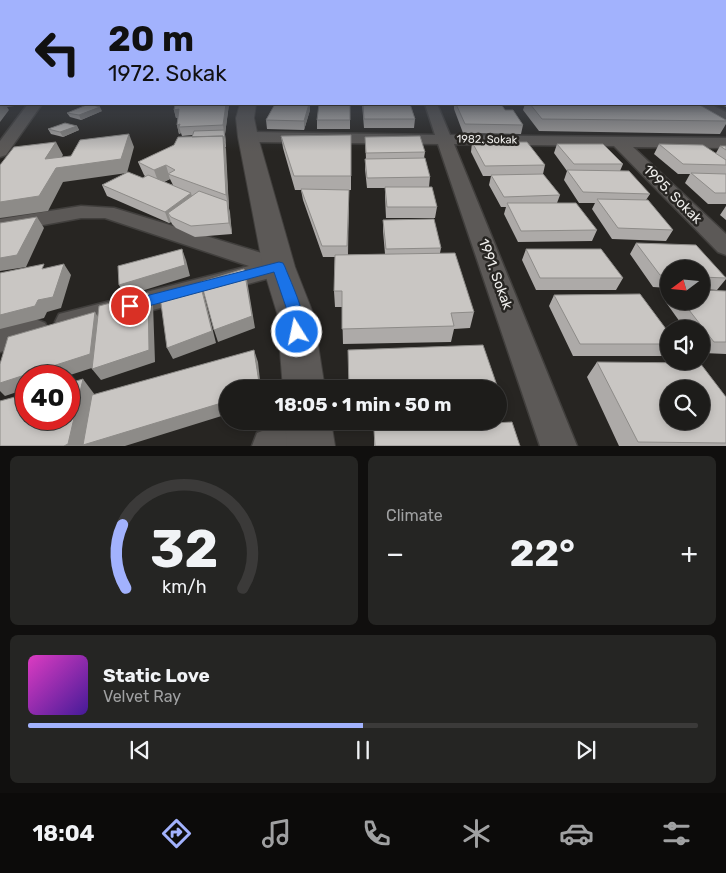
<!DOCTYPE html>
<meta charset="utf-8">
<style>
body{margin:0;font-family:Rubik,sans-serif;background:#252523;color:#f1f3f6;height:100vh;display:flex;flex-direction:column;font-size:19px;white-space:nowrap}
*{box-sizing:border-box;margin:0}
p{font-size:16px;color:#a0a1a2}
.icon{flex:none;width:28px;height:28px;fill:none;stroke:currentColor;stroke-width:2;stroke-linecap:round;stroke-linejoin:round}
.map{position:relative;height:446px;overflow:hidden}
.panel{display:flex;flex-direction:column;gap:10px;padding:10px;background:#100f0e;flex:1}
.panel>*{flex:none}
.hud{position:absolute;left:0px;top:0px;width:726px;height:105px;box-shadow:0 2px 8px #0003,0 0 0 1px #3b3a39;background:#a2b2fd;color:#111;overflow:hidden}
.needle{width:32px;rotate:254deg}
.buttons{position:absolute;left:660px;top:260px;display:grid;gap:10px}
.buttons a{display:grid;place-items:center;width:50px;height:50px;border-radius:50%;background:#1d1c1a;box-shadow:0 2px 8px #0003,0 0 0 1px #3b3a39;font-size:25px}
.speed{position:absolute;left:15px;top:365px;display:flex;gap:10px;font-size:25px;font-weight:700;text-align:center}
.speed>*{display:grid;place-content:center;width:65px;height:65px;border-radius:50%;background:#1d1c1a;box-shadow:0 2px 8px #0003,0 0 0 1px #3b3a39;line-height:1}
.speed .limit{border:8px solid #d22;background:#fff;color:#111}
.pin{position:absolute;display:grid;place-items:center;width:42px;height:42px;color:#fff;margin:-21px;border:2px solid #fff;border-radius:50%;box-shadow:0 1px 5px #0007}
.me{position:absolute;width:55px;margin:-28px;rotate:350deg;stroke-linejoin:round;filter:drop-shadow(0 0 4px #0008)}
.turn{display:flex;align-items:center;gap:18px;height:105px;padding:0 25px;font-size:22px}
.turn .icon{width:65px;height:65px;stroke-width:2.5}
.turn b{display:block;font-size:35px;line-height:42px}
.big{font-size:38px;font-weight:700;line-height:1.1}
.panel .tile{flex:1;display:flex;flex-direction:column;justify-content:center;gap:8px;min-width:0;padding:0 18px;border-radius:8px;background:#252523}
.panel .dial{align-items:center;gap:0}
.dial svg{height:130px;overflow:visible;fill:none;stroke:#3b3a39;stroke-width:7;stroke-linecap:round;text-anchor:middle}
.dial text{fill:#f1f3f6;stroke:none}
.song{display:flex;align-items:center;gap:15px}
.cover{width:60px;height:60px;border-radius:8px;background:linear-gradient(135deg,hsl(310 70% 55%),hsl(260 70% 35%))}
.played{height:5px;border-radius:2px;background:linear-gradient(90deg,#a2b2fd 50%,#3b3a39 50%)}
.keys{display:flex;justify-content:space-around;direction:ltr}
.heat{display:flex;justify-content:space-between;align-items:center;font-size:28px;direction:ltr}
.panel .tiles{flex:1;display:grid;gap:10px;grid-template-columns:1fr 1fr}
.tile:last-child{grid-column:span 2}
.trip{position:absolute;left:219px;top:380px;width:288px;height:50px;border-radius:25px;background:#1d1c1a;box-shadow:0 2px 8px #0003,0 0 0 1px #3b3a39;font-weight:700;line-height:50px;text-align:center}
.dock{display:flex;height:80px;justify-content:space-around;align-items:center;background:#0c0b0a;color:#a0a1a2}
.dock .icon{width:35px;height:35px}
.dock .active{color:#a2b2fd}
.dock b{font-size:22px;color:#f1f3f6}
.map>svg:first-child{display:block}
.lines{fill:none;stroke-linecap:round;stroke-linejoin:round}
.street-casing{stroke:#413f3d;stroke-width:3}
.secondary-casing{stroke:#413f3d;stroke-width:2}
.street{fill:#5c5957;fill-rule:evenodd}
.secondary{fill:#5c5957;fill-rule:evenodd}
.wall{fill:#adaaa8;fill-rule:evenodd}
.shaded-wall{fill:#8d8b88}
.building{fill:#c9c6c3;stroke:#8d8b88;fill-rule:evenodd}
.route{fill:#1a73e8;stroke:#114b97}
.labels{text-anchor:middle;stroke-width:5;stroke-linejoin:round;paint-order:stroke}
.far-street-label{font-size:11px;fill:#eeedeb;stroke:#272522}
.street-label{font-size:14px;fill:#eeedeb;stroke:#272522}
</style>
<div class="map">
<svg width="726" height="446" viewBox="0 0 726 446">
<rect width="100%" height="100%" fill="#272522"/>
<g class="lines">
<defs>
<path id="street" d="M28 104H42L6 155 0 157V141Z
M425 104H437L450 135 726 138V148L633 147 726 234V255L718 252 614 146 454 144 577 446H540L438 144 248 142 243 140 240 137 243 134 248 132 435 135Z
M694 104H710L726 112V122Z
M81 206 114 208 288 261 291 267 288 273 69 333 59 330 55 322 59 314 249 266 105 218H81L0 233V219Z
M35 319 45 323 49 331 45 339 0 352V328Z
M288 421H324L328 431 323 444 318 446H252L257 433Z"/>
<path id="secondary" d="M240 104H256L254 118 258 137 295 267 313 313 325 389H283L277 313 263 267 238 137 236 118Z
M285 421H331L335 446H287Z"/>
</defs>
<use href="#street" class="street-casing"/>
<use href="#secondary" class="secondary-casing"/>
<use href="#street" class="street"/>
<use href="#secondary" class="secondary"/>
</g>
<path class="wall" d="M725 94H726V107L720 104H725Z
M229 104 225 134 226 147H225L229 209 232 234 195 237 176 228 172 224 171 222 169 223 107 196 102 185 143 178 145 176 144 175 138 162 192 137 193 135 182 136 181 133 179 134 177 125 178 118H176L174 110ZM170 179 173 185 164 182Z
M275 104H310V110L304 130 267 129 266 120Z
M350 104V129H317V120Z
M362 104H410L415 119 414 128H364Z
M454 104H501L505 110 523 125 521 134 463 133 454 109Z
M525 104H698L726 120V124L720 134 539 131 523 110Z
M102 111 81 120 70 117 67 113Z
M77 126 79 130 63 137 51 134 48 129Z
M351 135V190H330H349L348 255 385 254 383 231V220L441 248 440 253 474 312 470 328 454 329 451 342 343 344 342 307H335L334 291 335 257H323L303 200 301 190H295L283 148 281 136Z
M365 137 425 152 424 158 430 177 429 187 437 207 435 218H386L385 197V188H367L365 169 366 159Z
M472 142 545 165 543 174 560 195 557 203 597 230 592 241 518 242 504 214 506 207H501L489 185 491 176H483L471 152Z
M557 144 623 164 620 171 650 194 646 200 673 230 666 241 612 239 592 209 595 203H579L564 180 567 171 554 153Z
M659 144 716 153 720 146H726V204H708L685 183 690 174H678L654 154Z
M726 206V220L720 215Z
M636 243 726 277V279L717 290 701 289V269H669V288L653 287 630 254Z
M526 249 623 278 616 290H536L522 260Z
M726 291V354L703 353 701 351V329H685L665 301 669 296V301H701Z
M554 295 669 333V354L667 356H573L549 306Z
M597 362 726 397V446H619L587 377Z
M498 389 502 400 498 411Z
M350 421H380L350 423Z
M374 430 520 446H374Z"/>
<path class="shaded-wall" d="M0 91H1V104H29L7 107 9 110 0 122Z
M39 104H55L39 105Z
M226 104H229L225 134 226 147 223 125Z
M309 104H310V110L304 130V121Z
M100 107 102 111 81 120 79 115Z
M179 109 182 118H176L174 110Z
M180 124 179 127 181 133 179 134 177 125Z
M77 126 79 130 63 137 60 132Z
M129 134 134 147 127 173 63 182 48 211 0 218V202L56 168Z
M223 136 226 149 229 209 226 195Z
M56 142 63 155 52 173 45 159Z
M166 165 170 179 159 184 154 170Z
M349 190V201L347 258V246Z
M191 193 194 204 168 213 171 222 169 223 165 212Z
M227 201 230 212 232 234 229 223Z
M37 217 44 228 26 267 0 271V258Z
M182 249 186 260 190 276 125 296 119 285Z
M64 264 71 275 61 308 47 312 44 318 0 329V315L38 300Z
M244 269 247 280 255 328 218 342 214 330Z
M200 283 204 295 216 343 173 359 167 348Z
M148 293 153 304 155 362 101 380 92 369Z
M95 312 102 324 98 366 67 376H26V389L5 396 0 391V383Z
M254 350 258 362 261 389H260Z
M83 379 95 395 228 401V414L125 446H64Z"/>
<path class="building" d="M1 92V99H0V93Z
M89 104 100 107 79 115 67 113Z
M175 104H226L223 125 179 127 180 124 177 125 179 109 174 110Z
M275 104H309L304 121 266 120Z
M319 104H350V120H317Z
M363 104H410L415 119H364Z
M456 104H501L505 110H513L523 125 465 124Z
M530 104H698L726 120V121L542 119Z
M65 123 77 126 60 132 48 129Z
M224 130 225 142H224L223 136 192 137 194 131Z
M129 134 121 159 56 168 39 196 0 202V165L14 147 56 142 45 159 71 156 80 140Z
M351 135V176H294L281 136Z
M223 136 226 195 168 174 175 170 166 165 154 170 138 162 174 145 178 137Z
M420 136 425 152 366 153 365 137Z
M472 142H527L545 165 485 166Z
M557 144H603L623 164H574Z
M659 144 703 145 726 160V165L683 164Z
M720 146H726V150Z
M425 158 430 177 367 178 365 159Z
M567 170 629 171 650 194 583 192Z
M128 172 143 178 148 175 191 193 165 212 102 185Z
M691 173 726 174V193H715Z
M543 174 560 195 504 197 491 175Z
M385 187H432L437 207H387Z
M301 189 349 190 347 246H322Z
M199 191 227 201 229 223 191 226 171 217 168 213Z
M597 199 648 200 673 230 618 228Z
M507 203H576L597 230 521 231Z
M37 217 17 255 0 258V223Z
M434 219 441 248 386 249 383 220Z
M636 243 696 245 726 278 701 277V269H669V276L660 275Z
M182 249 185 265 119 285 118 266Z
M526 249H601L623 278H540Z
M455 253 474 312 451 313 454 326 342 329V291H334L335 255Z
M44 264 42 269 64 264 53 297 38 300 35 306 0 315V273Z
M244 269 252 316 214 330 201 282Z
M200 283 212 331 167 348 160 296Z
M701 290 726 291V342H714L682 301H701Z
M148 293 149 350 92 369 99 306Z
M640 294 669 333V344H580L554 295Z
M95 312 90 354 0 383V364L8 337Z
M483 345 502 400 498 401V389H349L348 350Z
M254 350 260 389H228V401L83 445 92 395Z
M597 362 700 363 726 397V443L638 442ZM669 389H701V421H669Z
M83 379 68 444 64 446H0V401L26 394V419H69V383Z
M512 422 520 446H375L374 430Z"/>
<linearGradient id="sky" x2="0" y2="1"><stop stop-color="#151413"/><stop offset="0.59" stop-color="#41464f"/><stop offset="1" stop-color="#41464f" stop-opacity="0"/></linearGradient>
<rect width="726" height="151" fill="url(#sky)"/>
<path class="route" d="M279 262 283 263 285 267C291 283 310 321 303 337L297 338 292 337 288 313 274 272 130 311 125 310 123 306 125 302 130 300Z"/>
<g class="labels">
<g class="far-street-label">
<text transform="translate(487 139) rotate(1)" y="4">1982. Sokak</text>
</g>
<g class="street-label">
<text transform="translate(673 194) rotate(45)" y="5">1995. Sokak</text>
<text transform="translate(496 274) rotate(70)" y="5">1991. Sokak</text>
</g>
</g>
</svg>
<div class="buttons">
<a><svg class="needle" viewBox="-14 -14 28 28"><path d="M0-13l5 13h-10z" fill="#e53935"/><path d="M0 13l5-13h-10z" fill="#a0a1a2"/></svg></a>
<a><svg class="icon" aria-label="sound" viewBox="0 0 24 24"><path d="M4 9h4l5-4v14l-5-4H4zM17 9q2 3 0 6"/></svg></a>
<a><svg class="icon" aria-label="search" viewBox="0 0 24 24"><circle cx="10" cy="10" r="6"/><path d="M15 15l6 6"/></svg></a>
</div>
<div class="speed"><div class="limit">40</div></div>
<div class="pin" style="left:130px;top:306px;background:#d93025"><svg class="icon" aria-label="arrive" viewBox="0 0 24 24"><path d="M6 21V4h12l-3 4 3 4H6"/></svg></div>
<svg class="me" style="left:297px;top:332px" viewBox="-20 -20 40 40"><circle r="17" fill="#1a73e8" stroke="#fff" stroke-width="3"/><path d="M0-11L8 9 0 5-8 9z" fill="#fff"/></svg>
<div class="trip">18:05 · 1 min · 50 m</div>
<div class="hud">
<div class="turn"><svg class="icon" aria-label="left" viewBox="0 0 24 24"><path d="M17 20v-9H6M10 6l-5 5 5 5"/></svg><div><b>20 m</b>1972. Sokak</div></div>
</div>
</div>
<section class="panel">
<div class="tiles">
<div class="tile dial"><svg viewBox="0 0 100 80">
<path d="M14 69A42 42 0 1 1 86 69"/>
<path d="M14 69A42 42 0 0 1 12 30" stroke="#a2b2fd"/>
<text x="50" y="56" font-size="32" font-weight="700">32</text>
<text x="50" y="72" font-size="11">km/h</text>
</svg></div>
<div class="tile"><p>Climate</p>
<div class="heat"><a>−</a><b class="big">22°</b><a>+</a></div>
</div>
<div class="tile">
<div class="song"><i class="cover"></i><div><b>Static Love</b><p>Velvet Ray</p></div></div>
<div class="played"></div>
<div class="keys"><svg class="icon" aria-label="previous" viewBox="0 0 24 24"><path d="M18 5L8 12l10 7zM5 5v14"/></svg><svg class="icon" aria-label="pause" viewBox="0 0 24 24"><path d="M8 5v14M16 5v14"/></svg><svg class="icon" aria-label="next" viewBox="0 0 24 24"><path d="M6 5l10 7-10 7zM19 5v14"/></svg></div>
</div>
</div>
</section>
<nav class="dock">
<b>18:04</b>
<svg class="icon active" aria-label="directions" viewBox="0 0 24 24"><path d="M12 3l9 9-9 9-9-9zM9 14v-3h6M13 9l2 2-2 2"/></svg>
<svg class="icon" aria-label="music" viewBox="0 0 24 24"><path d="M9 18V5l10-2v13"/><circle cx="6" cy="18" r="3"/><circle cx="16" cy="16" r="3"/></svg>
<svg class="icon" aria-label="phone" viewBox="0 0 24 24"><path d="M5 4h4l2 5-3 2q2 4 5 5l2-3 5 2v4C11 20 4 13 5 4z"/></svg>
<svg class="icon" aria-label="climate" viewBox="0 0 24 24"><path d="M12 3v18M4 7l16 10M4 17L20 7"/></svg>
<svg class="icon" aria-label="car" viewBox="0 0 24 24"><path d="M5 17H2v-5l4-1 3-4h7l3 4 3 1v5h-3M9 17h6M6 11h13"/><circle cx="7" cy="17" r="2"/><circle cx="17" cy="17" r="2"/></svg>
<svg class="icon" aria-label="filters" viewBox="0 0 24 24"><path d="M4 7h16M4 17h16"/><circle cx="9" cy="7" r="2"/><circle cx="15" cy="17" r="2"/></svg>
</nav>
